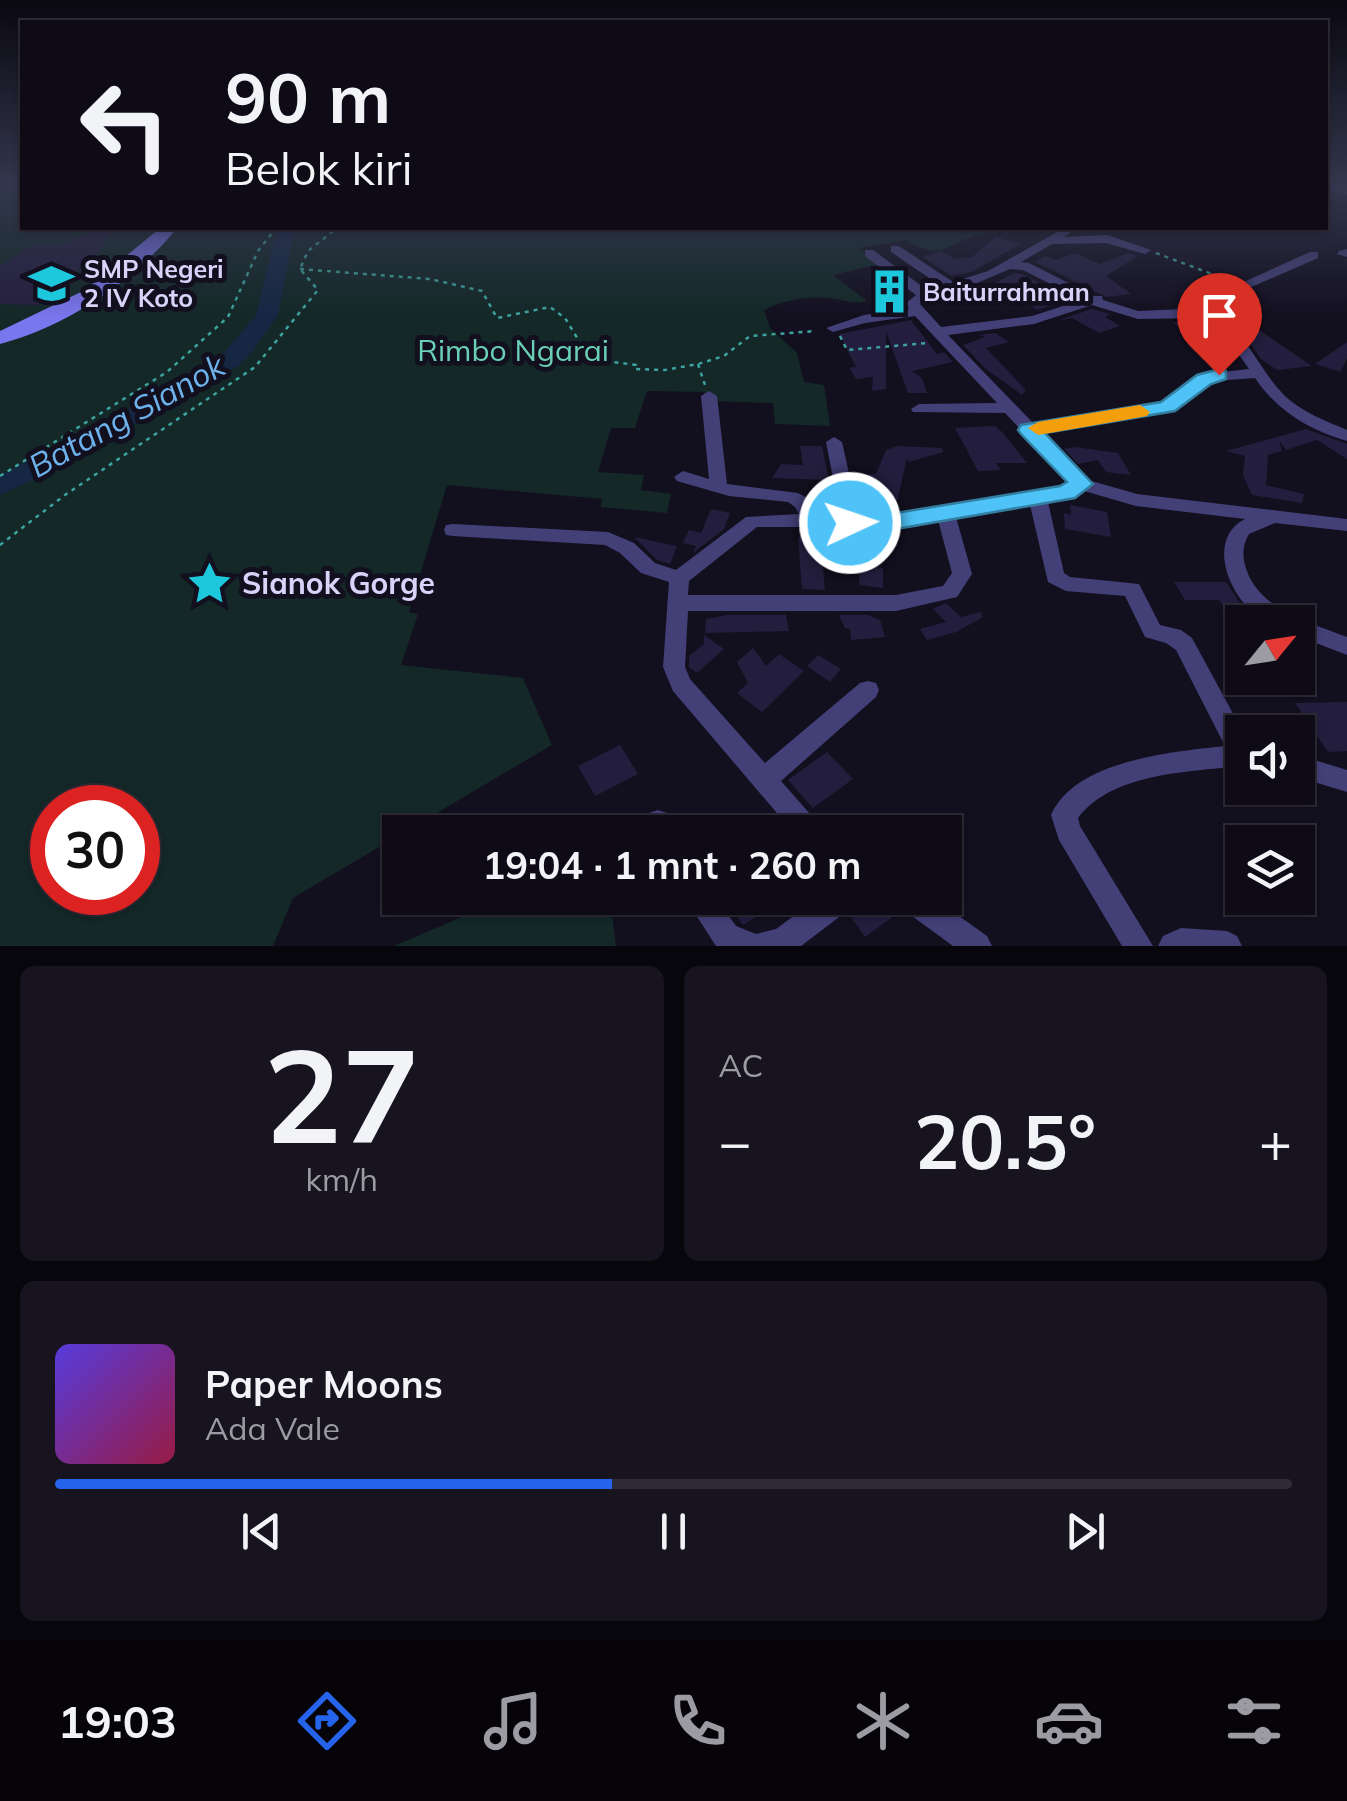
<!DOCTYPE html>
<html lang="id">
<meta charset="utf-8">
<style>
body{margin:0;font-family:Mulish,sans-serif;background:#171420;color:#f1f3f6;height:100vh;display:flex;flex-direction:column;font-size:38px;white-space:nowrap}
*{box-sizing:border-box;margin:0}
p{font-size:32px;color:#9b9ba1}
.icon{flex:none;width:55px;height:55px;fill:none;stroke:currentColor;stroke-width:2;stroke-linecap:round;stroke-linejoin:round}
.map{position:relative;height:946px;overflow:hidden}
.drawer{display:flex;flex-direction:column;gap:20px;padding:20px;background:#08060d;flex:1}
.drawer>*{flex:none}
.guide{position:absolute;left:20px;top:20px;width:1308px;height:210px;border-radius:0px;box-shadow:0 2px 8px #0004,0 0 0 2px #2e2b36;background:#0e0b17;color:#f1f3f6;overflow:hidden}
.needle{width:65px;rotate:60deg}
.fabs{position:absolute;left:1225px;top:605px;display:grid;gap:20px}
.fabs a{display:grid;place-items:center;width:90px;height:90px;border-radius:0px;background:#0e0b17;box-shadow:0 2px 8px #0004,0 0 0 2px #2e2b36;font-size:50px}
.speed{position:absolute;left:30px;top:785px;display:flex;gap:20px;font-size:50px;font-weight:700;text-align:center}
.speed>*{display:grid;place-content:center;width:130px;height:130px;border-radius:50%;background:#0e0b17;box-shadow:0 2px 8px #0004,0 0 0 2px #2e2b36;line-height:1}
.speed .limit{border:15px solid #d22;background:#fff;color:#111}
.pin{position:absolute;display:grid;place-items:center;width:85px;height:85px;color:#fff;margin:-102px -42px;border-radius:50% 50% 50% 0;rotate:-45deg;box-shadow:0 0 10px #0007}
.pin .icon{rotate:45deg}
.me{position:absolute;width:110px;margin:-55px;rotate:87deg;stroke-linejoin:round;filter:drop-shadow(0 0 8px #0008)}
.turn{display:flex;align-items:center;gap:35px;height:210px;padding:0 40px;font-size:45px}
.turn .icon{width:130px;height:130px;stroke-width:2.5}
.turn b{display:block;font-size:70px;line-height:85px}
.big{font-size:75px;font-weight:700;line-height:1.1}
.drawer .widget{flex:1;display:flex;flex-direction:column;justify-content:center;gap:15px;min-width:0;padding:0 35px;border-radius:15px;background:#171420}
.drawer .dial{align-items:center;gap:0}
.dial b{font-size:130px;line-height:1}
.song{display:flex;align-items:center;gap:30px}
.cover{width:120px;height:120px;border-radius:15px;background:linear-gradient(135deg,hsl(250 70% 55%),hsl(340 70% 35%))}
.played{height:10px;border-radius:5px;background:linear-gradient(90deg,#2563eb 45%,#2e2b36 45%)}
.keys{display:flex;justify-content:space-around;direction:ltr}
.heat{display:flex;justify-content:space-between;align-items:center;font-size:55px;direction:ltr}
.drawer .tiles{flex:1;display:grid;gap:20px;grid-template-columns:1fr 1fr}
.widget:last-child{grid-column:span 2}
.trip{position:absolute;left:382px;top:815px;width:580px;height:100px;border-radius:0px;background:#0e0b17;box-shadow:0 2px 8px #0004,0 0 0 2px #2e2b36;font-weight:700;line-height:100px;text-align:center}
.menu{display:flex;height:160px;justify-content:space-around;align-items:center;background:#060409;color:#9b9ba1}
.menu .icon{width:70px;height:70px}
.menu .active{color:#2563eb}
.menu b{font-size:45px;color:#f1f3f6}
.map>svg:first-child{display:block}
.green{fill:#132827;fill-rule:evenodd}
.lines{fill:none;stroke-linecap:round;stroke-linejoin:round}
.river{fill:#152743;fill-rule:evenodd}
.building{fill:#241e3e}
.path{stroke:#3da39e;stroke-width:2.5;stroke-dasharray:4 5;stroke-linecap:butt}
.minor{fill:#434078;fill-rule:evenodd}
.secondary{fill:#7a76ed;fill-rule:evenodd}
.route{fill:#4fc3f7;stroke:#337fa1;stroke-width:2.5}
.slow{fill:#f59e0b}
.labels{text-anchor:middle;stroke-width:10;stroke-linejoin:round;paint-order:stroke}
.far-poi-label{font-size:25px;font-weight:bold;fill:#d8d3f9;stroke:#120f1f;text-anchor:start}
.park-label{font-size:30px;fill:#69d0b6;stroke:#120f1f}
.poi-label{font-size:30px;font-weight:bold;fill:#d8d3f9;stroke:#120f1f;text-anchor:start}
.water-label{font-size:32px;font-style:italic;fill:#6eb2ec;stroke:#120f1f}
</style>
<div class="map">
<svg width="1347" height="946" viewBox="0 0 1347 946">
<rect width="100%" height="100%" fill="#120f1f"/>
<path class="green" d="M0 185H22V228H1015C1002 230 987 232 974 236 946 246 938 261 906 240L859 248 879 264 833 275 867 301C854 304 848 301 835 299 813 295 783 300 764 310L770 328 797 353 804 382 824 385 830 426 775 424 773 403 706 401 704 392 647 391 635 428H611L598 472 644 475 641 490 671 494 667 513 601 507 602 499 447 485 409 612 418 614 401 665 523 678 552 745 293 898 273 946H0ZM52 808H138V892H52Z
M506 898H610L616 946H394Z"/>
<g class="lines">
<path class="river" d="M277 228H295L278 315 253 351 238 366 54 470 0 495V475L184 380 221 356 256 315Z"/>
</g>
<path class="building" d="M99 228H122L99 245H106L67 280H70L38 305 0 304V266L35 244 60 245Z
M996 237 1020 244 972 272 951 276 923 257 941 251 956 259 972 257Z
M1075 253 1099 264 1128 253 1138 256 1106 276 1131 294 1106 297 1035 262 1045 256 1056 260Z
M1014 273 1022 274 1072 299 1037 310 995 283Z
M1092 309 1110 314 1105 317 1120 326 1099 333 1072 318 1056 321Z
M911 320 937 354 944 352 953 362 912 371 922 378 927 393H908L886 331V389L872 391 873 377 856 379 849 368 856 367 839 334Z
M1173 322H1198L1227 344 1198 346Z
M1259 330 1312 366 1277 370 1261 359 1242 332Z
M995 333 1009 342 986 348 1026 390 1022 395 986 369 963 345 985 337 979 335Z
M1347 342V358L1341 372 1315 364Z
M995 426 1002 432 1027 463H996L1001 470 978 471 955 428Z
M1306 429 1347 444V459L1317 440 1286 450 1279 440 1282 451 1268 455 1266 485 1304 494 1302 503 1252 495 1243 475 1245 456 1226 451Z
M800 446H822L829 480 772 478 781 464 803 465Z
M897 446 942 448 943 452 909 462 907 458 897 502 868 498V474H876L886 450Z
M1075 447 1118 453 1131 475 1106 472 1098 460 1078 464 1064 449Z
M1070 505 1107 512 1111 537 1065 529 1064 513 1071 515Z
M711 509 730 513 724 529 693 553 696 546 683 543 689 530 701 533Z
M825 536 830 556H822L825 590 802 589 798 537Z
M634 537 677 546 670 564 657 560Z
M860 565 883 568V588L859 585Z
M1174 582H1226L1244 609H1225L1219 600H1185Z
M946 603 961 617 981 612 983 617 956 632 927 640 920 629 946 622 933 609Z
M727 615H786L789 631 705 633 706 619Z
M839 615H868L880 620 885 637 851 640 850 629 845 628Z
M704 635 724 649 697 673 689 667V656L704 644Z
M753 648 766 666 779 654 804 671 762 712 737 693 748 683 737 662Z
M818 655 841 669 830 682 807 666Z
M1347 702V751L1328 752 1295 703Z
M620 745 638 774 595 796 578 766Z
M827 752 853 779 813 808 788 780Z
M725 898H786L743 925Z
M864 898H879L894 916 865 937 849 914Z"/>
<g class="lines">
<path class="path" d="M1156 253 1228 280
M300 269 430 279 482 291 497 318 550 307 565 318 590 359 636 365 635 369 665 370 698 364 724 356 750 336 816 331
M840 336 847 350 928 343
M698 364 705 385
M0 476 167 372 228 317 258 251 276 228
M0 545 65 495 255 367 318 290 300 269 308 251 337 228"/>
<path class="minor" d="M1325 185 1347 189V195L1325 189Z
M1064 228H1077L1064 237 1107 235 1151 250 1145 254 1106 243 1052 244 1021 262 1029 263 1094 296H1102L1103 300 1138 311 1184 309 1310 252H1318V258L1199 310C1245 321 1256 368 1285 396 1302 412 1326 421 1347 430V441C1309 430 1277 411 1255 378L1213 381 1173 410 1043 433 1088 480 1137 494 1347 519V531L1275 523 1249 534C1243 544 1242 553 1245 565 1257 610 1309 622 1347 637V655L1298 636V622C1288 622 1276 624 1266 620 1232 606 1203 540 1245 519L1136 506 1084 491 1073 497 1048 502 1064 573 1070 577 1139 584 1160 625 1181 630 1192 638 1243 732 1242 766C1190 772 1113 772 1078 818L1080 826 1153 946H1122L1059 840 1051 815C1075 760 1172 752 1225 746L1176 650 1166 643 1145 637 1125 596 1066 591 1048 582 1030 505 956 517 972 574 957 597 896 611H688L685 667 690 679 765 763 860 683 868 681 876 683 879 690 876 697 781 781 818 823 822 832H793L673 691 663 667 669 582 641 573 620 553 605 545 453 536 446 535 444 530 446 525 453 524 608 532 634 543 655 563 676 570 746 517 799 514 795 507 788 502 729 496 677 481 674 477 683 471 709 479 701 396 709 391 717 396 727 484 798 493 809 499 817 514H840L826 442 834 437 842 442 858 514H903L1062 488 1071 483 1005 413 913 412 911 409 919 404 997 403 915 316 865 323 833 332 826 328 864 315 909 309 906 303 916 295 865 256V250H873L927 290 941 286 891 252V246H899L953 282 988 271ZM1010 269 1023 270 1082 300 1032 316 941 327 920 304 930 298 958 291ZM1092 305 1138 319 1199 318 1228 339 1249 369 1204 374 1162 403 1034 424 948 335 1034 324ZM938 520 952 573 943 586 896 595H688L689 581 757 527H844L851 529 858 527 903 526Z
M1347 249V257L1337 254 1339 251Z
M1298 755 1347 770V792L1298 777Z
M658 810 667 813 677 832H650L645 822 649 813Z
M685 898H716L736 926 756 934 776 929 818 898H855L851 908 801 946H716Z
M897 898H934L987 936 992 946H953L901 908Z
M1181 928 1227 931 1237 936 1242 946H1158L1163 936Z"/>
<path class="secondary" d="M160 228H177C134 281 66 327 0 344V331L85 290Z"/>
</g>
<linearGradient id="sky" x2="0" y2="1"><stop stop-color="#0a0811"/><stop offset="0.58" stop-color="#33374d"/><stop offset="1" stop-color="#33374d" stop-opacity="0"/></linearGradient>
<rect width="1347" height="318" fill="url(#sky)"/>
<path class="route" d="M1219 369 1226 371V379L1211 384 1175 411 1045 433 1093 484 1075 498 902 528 850 531 838 523 850 515 902 512 1060 486 1067 482 1021 434 1018 430 1021 425 1161 402 1197 375Z"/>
<path class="slow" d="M1140 405 1150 412 1147 416 1038 435 1028 428 1038 422Z"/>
<defs>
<symbol id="school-bare" viewBox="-9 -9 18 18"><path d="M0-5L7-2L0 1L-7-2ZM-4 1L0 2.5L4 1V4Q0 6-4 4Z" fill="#1dc8dc" stroke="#120f1f" stroke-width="2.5" paint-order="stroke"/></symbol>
<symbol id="building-bare" viewBox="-9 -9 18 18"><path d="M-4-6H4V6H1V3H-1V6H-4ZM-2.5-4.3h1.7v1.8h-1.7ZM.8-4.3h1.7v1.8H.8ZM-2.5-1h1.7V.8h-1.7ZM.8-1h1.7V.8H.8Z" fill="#1dc8dc" stroke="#120f1f" stroke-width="2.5" paint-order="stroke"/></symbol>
<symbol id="sight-bare" viewBox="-9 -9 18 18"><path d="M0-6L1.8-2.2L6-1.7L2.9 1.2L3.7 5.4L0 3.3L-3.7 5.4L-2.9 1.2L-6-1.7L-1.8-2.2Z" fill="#1dc8dc" stroke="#120f1f" stroke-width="2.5" paint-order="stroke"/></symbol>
</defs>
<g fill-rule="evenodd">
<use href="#school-bare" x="20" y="252" width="63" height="63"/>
<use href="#building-bare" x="858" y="260" width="63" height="63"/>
<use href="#sight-bare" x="178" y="552" width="63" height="63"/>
</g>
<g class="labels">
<g class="far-poi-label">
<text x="84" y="278">SMP Negeri<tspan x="84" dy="29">2 IV Koto</tspan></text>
<text x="923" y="301">Baiturrahman</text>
</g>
<g class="park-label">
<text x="513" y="361">Rimbo Ngarai</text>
</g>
<g class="poi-label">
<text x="242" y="594">Sianok Gorge</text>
</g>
<g class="water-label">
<text transform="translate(127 416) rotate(-29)" y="11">Batang Sianok</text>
</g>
</g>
</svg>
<div class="fabs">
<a><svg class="needle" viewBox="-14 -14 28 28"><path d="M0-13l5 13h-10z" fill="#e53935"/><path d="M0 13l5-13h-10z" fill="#9b9ba1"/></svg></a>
<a><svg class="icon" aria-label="sound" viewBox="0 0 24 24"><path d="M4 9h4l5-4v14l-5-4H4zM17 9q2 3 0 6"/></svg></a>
<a><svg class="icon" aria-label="layers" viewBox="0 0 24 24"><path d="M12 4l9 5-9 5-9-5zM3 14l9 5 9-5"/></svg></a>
</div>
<div class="speed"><div class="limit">30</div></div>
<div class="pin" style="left:1219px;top:375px;background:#d93025"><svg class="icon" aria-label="arrive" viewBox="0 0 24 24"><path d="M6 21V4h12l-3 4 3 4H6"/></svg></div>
<svg class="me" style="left:850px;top:523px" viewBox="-20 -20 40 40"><circle r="17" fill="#4fc3f7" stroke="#fff" stroke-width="3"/><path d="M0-11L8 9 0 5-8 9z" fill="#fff"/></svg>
<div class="trip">19:04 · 1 mnt · 260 m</div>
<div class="guide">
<div class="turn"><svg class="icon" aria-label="left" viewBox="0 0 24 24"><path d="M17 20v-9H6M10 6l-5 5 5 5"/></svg><div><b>90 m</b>Belok kiri</div></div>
</div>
</div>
<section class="drawer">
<div class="tiles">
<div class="widget dial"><b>27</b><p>km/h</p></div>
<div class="widget"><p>AC</p>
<div class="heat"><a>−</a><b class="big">20.5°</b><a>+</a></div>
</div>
<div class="widget">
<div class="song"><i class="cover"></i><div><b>Paper Moons</b><p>Ada Vale</p></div></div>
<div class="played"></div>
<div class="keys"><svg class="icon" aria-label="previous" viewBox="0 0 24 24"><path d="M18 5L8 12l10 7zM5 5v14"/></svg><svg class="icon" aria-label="pause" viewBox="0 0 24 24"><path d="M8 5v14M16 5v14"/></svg><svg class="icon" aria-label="next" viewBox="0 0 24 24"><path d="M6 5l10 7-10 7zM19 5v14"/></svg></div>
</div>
</div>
</section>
<nav class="menu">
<b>19:03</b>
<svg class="icon active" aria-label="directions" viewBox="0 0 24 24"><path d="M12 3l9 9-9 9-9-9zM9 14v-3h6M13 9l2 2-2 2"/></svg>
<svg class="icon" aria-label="music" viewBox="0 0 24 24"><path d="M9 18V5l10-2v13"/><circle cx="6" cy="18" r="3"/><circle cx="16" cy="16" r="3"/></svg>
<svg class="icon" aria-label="phone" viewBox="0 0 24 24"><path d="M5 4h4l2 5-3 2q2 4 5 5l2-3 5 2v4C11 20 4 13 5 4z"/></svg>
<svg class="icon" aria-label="climate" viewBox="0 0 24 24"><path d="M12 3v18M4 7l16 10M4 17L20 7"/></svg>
<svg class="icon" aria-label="car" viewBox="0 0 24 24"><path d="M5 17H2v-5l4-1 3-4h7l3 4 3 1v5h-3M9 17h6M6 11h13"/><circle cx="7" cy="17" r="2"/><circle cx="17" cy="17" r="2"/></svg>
<svg class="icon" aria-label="filters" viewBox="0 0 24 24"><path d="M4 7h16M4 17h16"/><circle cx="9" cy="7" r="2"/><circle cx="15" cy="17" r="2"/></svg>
</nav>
